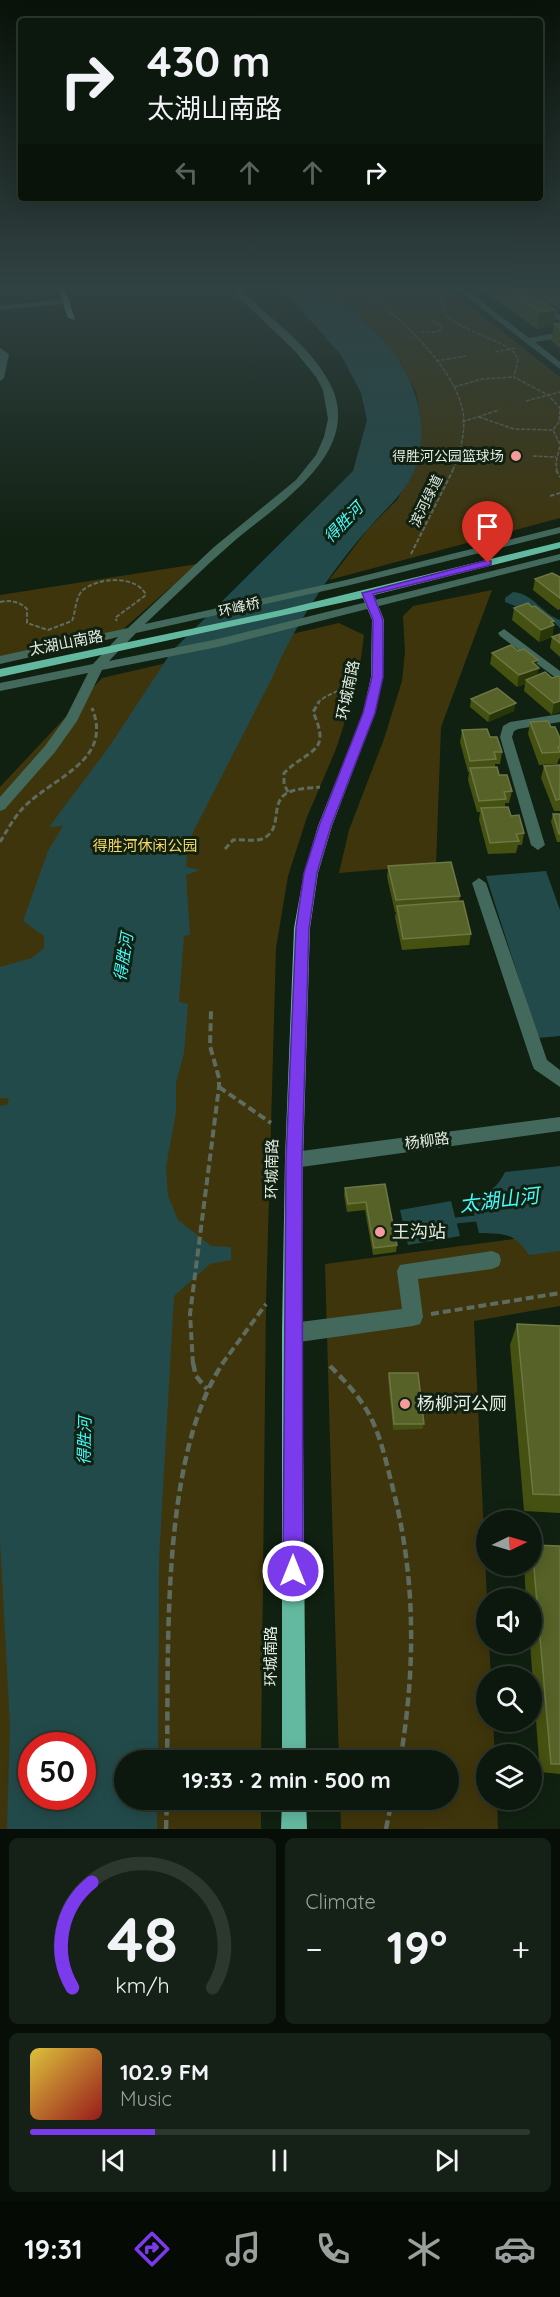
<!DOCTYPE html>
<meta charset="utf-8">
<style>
body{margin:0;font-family:Quicksand,"Noto Sans SC",sans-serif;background:#152116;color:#f1f3f6;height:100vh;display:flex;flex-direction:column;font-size:22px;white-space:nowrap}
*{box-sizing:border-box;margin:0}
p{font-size:20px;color:#9aa09d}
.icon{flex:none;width:33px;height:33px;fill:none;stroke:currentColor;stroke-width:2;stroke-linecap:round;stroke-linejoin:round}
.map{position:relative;height:1829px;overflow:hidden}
.side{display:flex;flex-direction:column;gap:9px;padding:9px;background:#070d07;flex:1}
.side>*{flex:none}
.top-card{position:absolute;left:18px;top:18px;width:525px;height:183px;border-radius:6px;box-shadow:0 3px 15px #0003,0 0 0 2px #2c372e;background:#0c180d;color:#f1f3f6;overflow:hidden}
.needle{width:39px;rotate:85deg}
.buttons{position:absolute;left:476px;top:1510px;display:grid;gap:12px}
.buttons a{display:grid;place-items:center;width:66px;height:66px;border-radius:50%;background:#0c180d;box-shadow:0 3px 15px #0003,0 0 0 2px #2c372e;font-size:30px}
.speed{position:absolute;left:18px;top:1732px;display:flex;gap:12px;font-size:30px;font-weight:700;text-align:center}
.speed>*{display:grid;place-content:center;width:78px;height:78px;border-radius:50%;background:#0c180d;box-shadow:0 3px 15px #0003,0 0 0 2px #2c372e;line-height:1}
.speed .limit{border:9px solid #d22;background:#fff;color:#111}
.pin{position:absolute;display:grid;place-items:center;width:51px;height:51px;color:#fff;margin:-62px -26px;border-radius:50% 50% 50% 0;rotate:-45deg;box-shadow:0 0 6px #0007}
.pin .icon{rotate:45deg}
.me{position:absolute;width:66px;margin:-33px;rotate:0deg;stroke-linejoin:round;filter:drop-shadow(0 0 4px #0008)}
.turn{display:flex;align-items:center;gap:21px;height:126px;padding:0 30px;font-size:27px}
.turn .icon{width:78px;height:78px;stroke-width:2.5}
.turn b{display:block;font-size:42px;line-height:51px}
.lanes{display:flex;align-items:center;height:57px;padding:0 30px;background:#0003;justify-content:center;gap:30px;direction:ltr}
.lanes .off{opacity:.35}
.big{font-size:45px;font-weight:800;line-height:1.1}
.side .widget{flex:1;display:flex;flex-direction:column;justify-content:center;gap:9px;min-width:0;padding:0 21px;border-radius:9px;background:#152116}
.side .dial{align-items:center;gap:0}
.dial svg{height:156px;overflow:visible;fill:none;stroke:#2c372e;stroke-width:7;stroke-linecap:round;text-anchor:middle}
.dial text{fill:#f1f3f6;stroke:none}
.song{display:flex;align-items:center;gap:18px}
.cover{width:72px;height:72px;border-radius:9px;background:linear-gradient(135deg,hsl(50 70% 55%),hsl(0 70% 35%))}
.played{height:6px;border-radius:3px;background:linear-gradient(90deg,#7c3aed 25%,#2c372e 25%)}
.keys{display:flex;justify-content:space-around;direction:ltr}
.heat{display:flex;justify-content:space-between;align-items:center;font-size:33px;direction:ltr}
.side .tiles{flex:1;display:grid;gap:9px;grid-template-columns:1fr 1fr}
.widget:last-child{grid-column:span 2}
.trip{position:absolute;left:114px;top:1750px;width:345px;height:60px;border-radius:30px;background:#0c180d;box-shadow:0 3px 15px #0003,0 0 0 2px #2c372e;font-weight:800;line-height:60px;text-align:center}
.menu{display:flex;height:96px;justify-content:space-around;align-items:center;background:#050a05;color:#9aa09d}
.menu .icon{width:42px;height:42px}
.menu .selected{color:#7c3aed}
.menu b{font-size:27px;color:#f1f3f6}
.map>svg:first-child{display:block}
.green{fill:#3f350c;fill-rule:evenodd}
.water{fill:#234a4a;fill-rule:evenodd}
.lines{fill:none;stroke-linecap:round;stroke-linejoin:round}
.stream{stroke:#234a4a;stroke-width:6}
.path-far4{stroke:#5e6c5f;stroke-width:1.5;stroke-dasharray:4 1.5;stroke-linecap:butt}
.path-far3{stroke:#5e6c5f;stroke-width:2;stroke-dasharray:4.5 2;stroke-linecap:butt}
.path-far2{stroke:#5e6c5f;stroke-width:3;stroke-dasharray:6 3;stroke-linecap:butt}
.path-far1{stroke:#5e6c5f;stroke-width:4;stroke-dasharray:8 4;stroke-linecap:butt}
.path{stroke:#5e6c5f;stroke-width:4.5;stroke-dasharray:9 4.5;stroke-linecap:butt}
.minor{fill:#42695c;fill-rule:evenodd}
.major{fill:#63b99f;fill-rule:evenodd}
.wall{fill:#455110}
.shaded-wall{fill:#293607}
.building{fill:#566227;stroke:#6c7744;stroke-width:1.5}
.route{fill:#7c3aed;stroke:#51269a;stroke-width:1.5}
.poi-dot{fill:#f59b9c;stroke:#102011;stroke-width:2}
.labels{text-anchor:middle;stroke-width:6;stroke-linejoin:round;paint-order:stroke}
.far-poi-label{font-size:14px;fill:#e3ede3;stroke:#102011;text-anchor:end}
.far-street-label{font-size:14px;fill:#e3ede3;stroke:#102011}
.street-label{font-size:15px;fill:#e3ede3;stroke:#102011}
.park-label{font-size:15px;fill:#f7d963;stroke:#102011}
.water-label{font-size:16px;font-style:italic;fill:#45fbfe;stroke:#102011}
.near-poi-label{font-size:18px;fill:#e3ede3;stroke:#102011;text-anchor:start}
.near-water-label{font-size:20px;font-style:italic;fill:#45fbfe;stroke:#102011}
</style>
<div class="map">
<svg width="560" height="1829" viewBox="0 0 560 1829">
<rect width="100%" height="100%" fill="#102011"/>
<path class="green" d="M324 287H446L560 377V518L329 580 368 529 397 500 415 469 420 444V415L416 392 401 363 379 335Z
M197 564 112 639 0 658V595Z
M492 590 441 727 436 865 339 873 349 830 384 739 402 681 405 652 403 616 413 606Z
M339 623 364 635 358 681 336 749 307 817 288 876 276 948 266 1304 261 1761H124V1800H261V1829H0V787L102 678ZM32 1746H82V1797H32Z
M560 1233V1306L474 1321 487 1599 486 1644H489L491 1677H486V1722H493L495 1755H486V1800H497L498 1829H341L340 1800H448V1761H339L325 1264Z"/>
<path class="water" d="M276 287H324C351 311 382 333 401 364 420 394 428 435 415 469 405 494 385 509 368 529 332 570 295 624 274 674L188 842 186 867 200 870 186 875 190 935 184 936 179 1002 188 1004 184 1053 176 1083V1112L166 1167 168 1196 178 1220 211 1246 231 1247V1260L210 1264 174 1296 159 1560 158 1761H124V1800H157V1829H7L10 1726 0 1540V1106L7 1105 9 1098H0V967L32 958 44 948V936L23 921 48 851 63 826 49 827 109 747 172 651 353 471 367 420 361 393 341 355 290 297ZM32 1746H82V1797H32Z
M513 592C533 593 542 614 560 620V628L553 621 505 602V598Z
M546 871 560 910V1036L538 1038 486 876Z
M560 1166V1251L529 1255C514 1232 504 1234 479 1233L470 1197C488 1193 496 1190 505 1172Z
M451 1201 460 1236 408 1245 400 1210Z"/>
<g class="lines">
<path class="stream" d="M451 1221 481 1218"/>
<path class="path-far4" d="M361 287C397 317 454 364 463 412 466 432 460 454 452 472
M428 287 440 296 446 315 461 326 502 344 515 353 518 360 514 377 548 395 560 408 559 422 553 430 560 444
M421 332H437L442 329 441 325 431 320
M495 352 516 348
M436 361 466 356
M454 387 482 379 514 377
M526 401 560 392
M479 417 514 429 553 430
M462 422 499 410
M457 455 499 456
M533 456 556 457
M557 472 556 462 560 446"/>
<path class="path-far3" d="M556 470 560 477
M550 496 560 493
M411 554 453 470
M0 602C11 600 19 601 27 609V623L48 630 72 621C76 612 75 597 83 590 98 577 137 575 146 595L119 615 115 618 117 621
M317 703 325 697 358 681"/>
<path class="path-far2" d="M288 792 284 784V773C309 748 332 754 313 712L319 702
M0 842C8 829 15 815 27 804 57 776 113 759 92 708
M225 849 233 840C242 839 253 842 262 839 286 829 266 799 292 791 301 788 311 788 320 787"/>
<path class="path-far1" d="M219 1087 271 1123
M431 1314 560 1293
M193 1364 190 1314 219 1087V1078L210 1046 211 1011
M222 1364 266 1304"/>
<path class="path" d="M193 1363 196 1376 207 1389
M330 1366C345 1381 360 1397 370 1416 381 1437 386 1462 392 1485 416 1577 416 1668 400 1761
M167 1761C169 1648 160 1458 223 1363
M166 1829 167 1800
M386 1829 392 1800"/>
<path class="minor" d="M228 287H237C269 318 315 348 333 390 360 457 273 507 232 543 202 569 174 597 145 624L346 580 560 527V533L346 586 136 633 109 661 218 639 560 554V560L218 647 102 670 77 721 55 752 5 809 0 811V797L45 746 66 717 88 673 0 691V683L93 664 118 637 0 664V656L128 628 214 547 296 480 316 455 324 437 328 419 323 390 316 377 295 351Z
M454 287H463L529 338 560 332V338L535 342 560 362V369Z
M512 287H521L560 315V321Z
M67 299 71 301 70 303 0 310V306Z
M0 348 9 354 4 378 0 381Z
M504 629 560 671V681L500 636 498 633Z
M560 714V722L518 729 514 731 512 737 545 845 538 850 531 845 500 737 503 726 510 722Z
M479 878 486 883 547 1060 560 1070V1087L534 1069 532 1064 472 883Z
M560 1117V1131L294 1168 288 1166 285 1160 288 1154 294 1152Z
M492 1251 499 1254 501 1260 499 1266 492 1269 418 1279 423 1317 420 1324 413 1326 292 1343 285 1340 282 1333 285 1326 292 1323 402 1309 397 1271 400 1265Z"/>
<path class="major" d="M57 287H65L75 320 68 318Z
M560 542V548L374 595 384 620 383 677 375 713 332 826 318 873 310 928 303 1160 302 1333 306 1761H282V1333L285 1160 294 928 304 873 318 826 363 713 371 677 372 620 363 598 0 677V669L281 610Z
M282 1800H306L307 1829H281Z"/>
</g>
<path class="wall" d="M477 287H522L556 310 553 326 537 329 490 296 491 291 483 292Z
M526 287H560V310Z
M560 323V348L551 341 554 324Z
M560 577V609L558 610 533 590 535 579Z
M514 608 553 624 554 625 552 637 539 642 512 620Z
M560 634V657L550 648 552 637Z
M492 653 537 666V675L552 678 560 677 552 715 524 691 525 684 517 687 490 664Z
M471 699 514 711 488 722 470 707Z
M530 722 551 727 560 738V758L559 759 557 764 539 765 528 734Z
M462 730 490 737 502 752 500 764H495V767L499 775 512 791 509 803H505V807L524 833 522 845H518L516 853 488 854 479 820 480 812H477L468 780 469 772H468L460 742Z
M560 765V811H554L541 778 544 766Z
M553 814H560V842H557L551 822Z
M388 866 460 896 459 902 471 934 469 945 402 950 395 917 396 912H395L387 877Z
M385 1184 397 1245 396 1252 373 1255 365 1210 347 1212 344 1195 345 1188Z
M517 1324 560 1326V1513L524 1511 510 1345Z
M389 1373 424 1424 422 1429 393 1430 388 1379Z
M532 1545 560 1546V1774L540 1772 530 1644H531V1599H526L524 1566H531V1546Z"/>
<path class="shaded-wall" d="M484 287H491V291L483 292Z
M556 310 553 326 537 329 539 312Z
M554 621 553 626 554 625 552 637 539 642 541 630 551 622Z
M538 660 536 669 539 668 536 679 526 680 525 684 517 687 519 675 532 662Z
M560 701V712L552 715 554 703Z
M516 703 514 711 488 722 490 714Z"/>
<path class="building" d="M503 287H522L556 310 539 312Z
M560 323V329L554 324Z
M552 573 560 577V598L535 579Z
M528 603 532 607 535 606 554 621 551 622 554 625 541 630 514 608Z
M560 634V643L552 637Z
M511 645 518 651 524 649 538 660 532 662 539 668 519 675 492 653Z
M545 672 552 678 558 676 560 677V701L554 703 526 680Z
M497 688 516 703 490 714 471 699Z
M548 721 551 727H555L560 738V747H558L560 752 542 753 530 722Z
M487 729 490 737H497L502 752H494L496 759 470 761 462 730Z
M560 765V799L556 800 544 766Z
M497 767 499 775H507L512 791 504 792 506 799 479 801 470 768Z
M508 807 511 816 519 815 524 833 516 834 519 841 490 843 481 808Z
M553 814H560V834H559Z
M451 862 460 896 396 900 388 866Z
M463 901 471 934 403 939 397 906Z
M385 1184 397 1245 374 1248 366 1202 348 1204 345 1188Z
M517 1324 560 1326V1495L533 1494Z
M389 1373H418L424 1424H394Z
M532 1545 560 1546V1764H551Z"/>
<linearGradient id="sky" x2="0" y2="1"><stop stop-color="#091209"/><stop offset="0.53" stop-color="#314243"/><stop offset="1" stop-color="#314243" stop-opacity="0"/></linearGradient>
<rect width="560" height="543" fill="url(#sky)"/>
<path class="route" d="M488 560 491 561V565L373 594 383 620V677L375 713 331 826 317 873 309 928 302 1160 303 1571 300 1578 293 1581 286 1578 283 1571 286 1160 296 928 304 873 319 826 363 713 372 677 373 620 362 593Z"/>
<g class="poi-dot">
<circle cx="516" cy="456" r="6"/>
<circle cx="380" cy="1232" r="6"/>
<circle cx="405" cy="1404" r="6"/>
</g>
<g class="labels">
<g class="far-poi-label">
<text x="504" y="461">得胜河公园篮球场</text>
</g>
<g class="far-street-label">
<text transform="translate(426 501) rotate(-64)" y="5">滨河绿道</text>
<text transform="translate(239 607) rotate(-13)" y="5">环峰桥</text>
</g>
<g class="street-label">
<text transform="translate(66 643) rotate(-11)" y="5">太湖山南路</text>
<text transform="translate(348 690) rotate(-78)" y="5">环城南路</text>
<text transform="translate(427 1141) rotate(-8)" y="5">杨柳路</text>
<text transform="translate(272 1169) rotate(-89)" y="5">环城南路</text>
<text transform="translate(271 1656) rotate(-90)" y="5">环城南路</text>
</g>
<g class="park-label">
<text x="145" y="851">得胜河休闲公园</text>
</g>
<g class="water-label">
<text transform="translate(343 522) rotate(-46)" y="6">得胜河</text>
<text transform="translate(123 957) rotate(-81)" y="6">得胜河</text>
<text transform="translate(84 1441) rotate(-89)" y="6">得胜河</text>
</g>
<g class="near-poi-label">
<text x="392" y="1238">王沟站</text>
<text x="417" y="1410">杨柳河公厕</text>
</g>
<g class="near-water-label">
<text transform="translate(499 1200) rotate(-7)" y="7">太湖山河</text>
</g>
</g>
</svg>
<div class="buttons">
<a><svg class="needle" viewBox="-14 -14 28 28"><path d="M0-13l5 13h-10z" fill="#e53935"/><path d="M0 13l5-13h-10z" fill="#9aa09d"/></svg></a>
<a><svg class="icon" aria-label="sound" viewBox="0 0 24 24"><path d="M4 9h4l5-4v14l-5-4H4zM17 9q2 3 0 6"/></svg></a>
<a><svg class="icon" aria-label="search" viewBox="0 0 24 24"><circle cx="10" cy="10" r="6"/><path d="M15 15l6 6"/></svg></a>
<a><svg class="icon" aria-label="layers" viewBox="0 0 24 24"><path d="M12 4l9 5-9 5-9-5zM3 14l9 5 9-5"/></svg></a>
</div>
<div class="speed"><div class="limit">50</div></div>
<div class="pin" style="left:488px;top:563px;background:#d93025"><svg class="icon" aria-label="arrive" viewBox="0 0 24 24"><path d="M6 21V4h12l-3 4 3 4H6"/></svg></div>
<svg class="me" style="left:293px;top:1571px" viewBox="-20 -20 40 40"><circle r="17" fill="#7c3aed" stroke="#fff" stroke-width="3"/><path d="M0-11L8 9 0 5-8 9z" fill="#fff"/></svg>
<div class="trip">19:33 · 2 min · 500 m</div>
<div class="top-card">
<div class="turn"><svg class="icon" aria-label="right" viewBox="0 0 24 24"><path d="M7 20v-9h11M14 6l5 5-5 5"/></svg><div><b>430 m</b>太湖山南路</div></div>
<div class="lanes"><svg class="icon off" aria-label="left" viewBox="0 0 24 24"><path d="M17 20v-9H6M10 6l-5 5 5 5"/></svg><svg class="icon off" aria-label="ahead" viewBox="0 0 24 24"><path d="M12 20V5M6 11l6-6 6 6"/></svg><svg class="icon off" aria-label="ahead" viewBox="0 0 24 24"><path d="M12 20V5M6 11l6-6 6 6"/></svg><svg class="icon" aria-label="right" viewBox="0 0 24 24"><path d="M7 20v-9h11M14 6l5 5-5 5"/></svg></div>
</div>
</div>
<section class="side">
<div class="tiles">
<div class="widget dial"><svg viewBox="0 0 100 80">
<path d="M14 69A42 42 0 1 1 86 69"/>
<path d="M14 69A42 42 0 0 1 24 15" stroke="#7c3aed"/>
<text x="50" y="56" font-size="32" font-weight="700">48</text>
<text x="50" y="72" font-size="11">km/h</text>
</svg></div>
<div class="widget"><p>Climate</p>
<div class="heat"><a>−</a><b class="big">19°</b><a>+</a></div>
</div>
<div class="widget">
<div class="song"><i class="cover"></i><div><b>102.9 FM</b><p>Music</p></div></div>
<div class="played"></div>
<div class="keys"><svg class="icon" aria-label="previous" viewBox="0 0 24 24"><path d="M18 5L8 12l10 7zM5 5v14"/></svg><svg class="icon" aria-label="pause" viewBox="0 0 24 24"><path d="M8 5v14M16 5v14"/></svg><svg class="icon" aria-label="next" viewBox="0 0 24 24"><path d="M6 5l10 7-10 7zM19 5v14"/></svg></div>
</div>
</div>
</section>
<nav class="menu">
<b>19:31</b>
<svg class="icon selected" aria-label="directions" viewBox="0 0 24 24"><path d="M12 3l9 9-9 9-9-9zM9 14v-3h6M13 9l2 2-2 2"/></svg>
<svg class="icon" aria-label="music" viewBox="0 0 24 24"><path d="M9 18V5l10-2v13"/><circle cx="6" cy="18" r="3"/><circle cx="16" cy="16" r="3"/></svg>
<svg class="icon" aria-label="phone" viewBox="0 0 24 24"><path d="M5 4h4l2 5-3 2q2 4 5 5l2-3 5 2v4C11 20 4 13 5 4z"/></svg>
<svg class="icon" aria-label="climate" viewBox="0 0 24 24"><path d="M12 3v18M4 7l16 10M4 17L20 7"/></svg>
<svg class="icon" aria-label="car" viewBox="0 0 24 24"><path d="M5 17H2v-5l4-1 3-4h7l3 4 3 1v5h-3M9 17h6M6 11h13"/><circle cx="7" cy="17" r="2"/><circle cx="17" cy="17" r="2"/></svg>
</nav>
